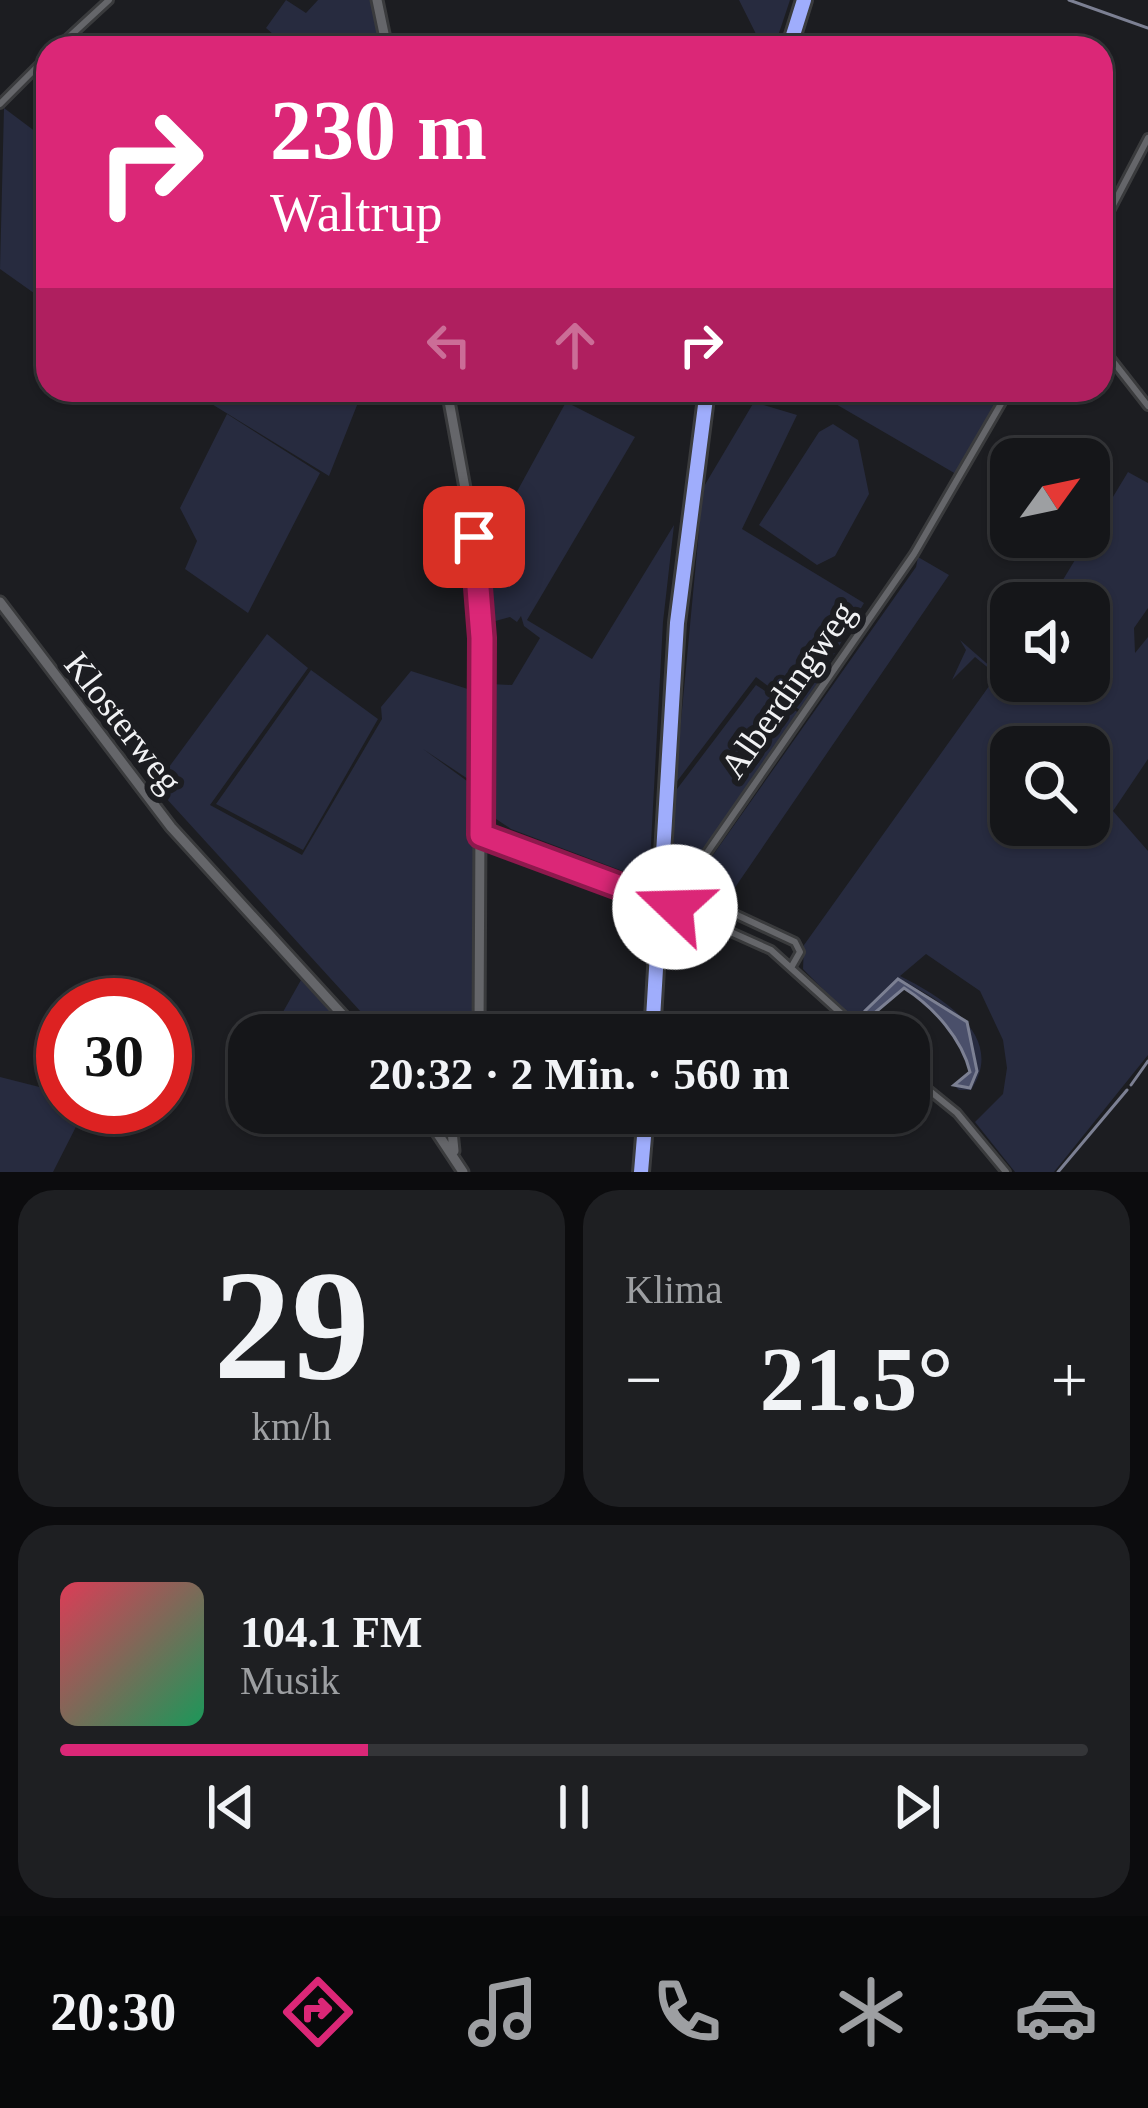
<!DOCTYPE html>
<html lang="de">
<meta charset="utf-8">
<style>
body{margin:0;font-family:"Times New Roman",serif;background:#1e1f22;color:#f1f3f6;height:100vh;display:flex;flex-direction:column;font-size:45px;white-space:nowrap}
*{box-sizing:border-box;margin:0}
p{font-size:39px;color:#9d9fa2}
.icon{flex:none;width:66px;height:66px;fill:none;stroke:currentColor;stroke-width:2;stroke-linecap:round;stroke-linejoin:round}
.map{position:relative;height:1172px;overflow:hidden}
.drawer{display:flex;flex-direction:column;gap:18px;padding:18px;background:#0c0c0e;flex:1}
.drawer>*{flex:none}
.hud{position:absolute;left:36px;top:36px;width:1077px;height:366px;border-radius:36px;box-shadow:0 3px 9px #0004,0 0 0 3px #343538;background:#db2777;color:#fff;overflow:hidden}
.needle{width:78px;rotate:57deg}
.buttons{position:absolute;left:990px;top:438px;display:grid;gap:24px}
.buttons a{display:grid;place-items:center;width:120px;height:120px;border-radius:24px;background:#151619;box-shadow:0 3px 9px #0004,0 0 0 3px #343538;font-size:60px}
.speed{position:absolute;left:36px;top:978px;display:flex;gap:24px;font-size:60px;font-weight:700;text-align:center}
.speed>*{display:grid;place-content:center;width:156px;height:156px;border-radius:50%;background:#151619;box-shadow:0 3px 9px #0004,0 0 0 3px #343538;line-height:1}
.speed .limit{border:18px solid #d22;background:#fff;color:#111}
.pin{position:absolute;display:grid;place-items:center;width:102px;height:102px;color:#fff;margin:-51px;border-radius:24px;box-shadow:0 6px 18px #0006}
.me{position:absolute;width:132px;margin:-66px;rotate:291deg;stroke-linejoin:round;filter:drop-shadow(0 0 9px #0008)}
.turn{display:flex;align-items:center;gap:42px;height:252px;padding:0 36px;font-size:54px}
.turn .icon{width:156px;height:156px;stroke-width:2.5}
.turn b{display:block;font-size:84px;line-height:102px}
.lanes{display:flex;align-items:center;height:114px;padding:0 36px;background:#0003;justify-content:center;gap:60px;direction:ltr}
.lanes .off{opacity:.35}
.big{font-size:90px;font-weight:700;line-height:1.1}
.drawer .card{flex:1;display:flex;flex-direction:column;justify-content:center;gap:18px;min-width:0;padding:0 42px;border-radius:36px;background:#1e1f22}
.drawer .dial{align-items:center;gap:0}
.dial b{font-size:156px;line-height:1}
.song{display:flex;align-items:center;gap:36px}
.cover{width:144px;height:144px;border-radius:18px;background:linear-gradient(135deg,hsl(350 70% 55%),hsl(150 70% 35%))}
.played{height:12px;border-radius:6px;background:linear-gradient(90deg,#db2777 30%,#343538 30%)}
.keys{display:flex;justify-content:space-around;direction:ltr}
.heat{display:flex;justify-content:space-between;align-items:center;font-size:66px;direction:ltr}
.drawer .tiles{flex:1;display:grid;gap:18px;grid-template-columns:1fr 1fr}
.card:last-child{grid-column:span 2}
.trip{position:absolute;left:228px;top:1014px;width:702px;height:120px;border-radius:36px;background:#151619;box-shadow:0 3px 9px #0004,0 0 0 3px #343538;font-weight:700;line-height:120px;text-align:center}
.tab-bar{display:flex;height:192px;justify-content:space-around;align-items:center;background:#08090a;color:#9d9fa2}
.tab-bar .icon{width:84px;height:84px}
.tab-bar .selected{color:#db2777}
.tab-bar b{font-size:54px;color:#f1f3f6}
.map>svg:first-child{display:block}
.green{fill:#272b3f;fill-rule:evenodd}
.water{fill:#4a4f6a;stroke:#7c8093;stroke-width:3}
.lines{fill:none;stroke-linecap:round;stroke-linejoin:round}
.stream{stroke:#7c8093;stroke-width:3}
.street-casing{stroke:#3a3b3d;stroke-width:12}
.secondary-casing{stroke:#3a3b3d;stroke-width:15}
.highway-casing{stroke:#3a3b3d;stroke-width:20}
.street{stroke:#65666a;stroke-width:6}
.secondary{stroke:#65666a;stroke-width:9}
.highway{stroke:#9fadfc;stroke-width:14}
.street-bridge-casing{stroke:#3a3b3d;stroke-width:12;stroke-linecap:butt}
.street-bridge{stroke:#65666a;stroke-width:6}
.route-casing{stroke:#8e194d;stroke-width:30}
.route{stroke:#db2777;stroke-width:21}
.labels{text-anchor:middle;stroke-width:12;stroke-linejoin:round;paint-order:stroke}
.street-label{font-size:36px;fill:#f1f2f4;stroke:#1c1d21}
</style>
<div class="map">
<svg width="1148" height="1172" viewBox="0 0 1148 1172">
<rect width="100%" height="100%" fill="#1c1d21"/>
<path class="green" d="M286 0 306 13 318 0H373L382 48H289L266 28Z
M739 0H790L774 48H763Z
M4 108 48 141V303L0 269Z
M189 390H363L329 476Z
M839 390H1005L956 474 834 403Z
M566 402 635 437 527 620 592 659 674 525 663 622 649 881 511 829 487 813 490 684 512 685 540 638 524 626 521 616 517 622 510 617 488 623 482 539 490 541Z
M754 402 797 415 742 529 864 603 801 711 756 677 675 784 703 488Z
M227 414 320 473 248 613 185 569 197 541 180 508Z
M833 424 858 440 869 494 835 556 817 565 759 525 819 432Z
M1128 472 1148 483V608L1134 628 1135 653 1148 637V759L1113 811 1148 851V1055L1054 1172H1015L975 1122 1003 1094 1007 1068 1003 1040 980 991 926 954 900 976C938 995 1008 1035 971 1090H959L954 1085 960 1087 977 1070C973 1019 946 1005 904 981L872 1002 865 1018 876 1035H868L803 969 804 945 997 675 975 657 952 680 966 650 960 640 1001 676 1011 662V681H1089V603H1049ZM1011 747H1089V825H1011Z
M918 557 949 575 723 905 697 892 694 882 916 567Z
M267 634 308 668 210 805 302 855 382 719 381 707 411 671 471 690 477 785 423 749 478 789 473 1035H382L155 786Z
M311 670 378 719 303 850 216 804Z
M756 685 799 713 685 880H673L674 793Z
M301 980 330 1011 316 1035H270Z
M0 1077 63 1093V1107H86L53 1172H0Z"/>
<path class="water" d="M898 979 967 1022 977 1071 970 1088 954 1085 970 1072C962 1039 934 1007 904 988L872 1015 886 1035 873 1032 865 1011Z"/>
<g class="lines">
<path class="stream" d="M1069 0 1148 28
M1131 1085 1148 1061
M1058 1172 1127 1090"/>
<defs>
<path id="street" d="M57 48 109 0
M0 104 48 56
M1101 228 1148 138
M1101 346 1148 406
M481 835 640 893
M675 907 771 950 865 1035
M792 966 800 952 795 942 694 895 686 883 914 554 1009 390
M909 1074 957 1113 1006 1172"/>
<path id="secondary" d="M377 0 387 48
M447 390 474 537 481 612 479 1035
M0 602 171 827 361 1035
M424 1113 463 1172
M451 1121 454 1151
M432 1123 448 1113"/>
<path id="highway" d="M789 48 804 0
M652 1035 677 623 707 390
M641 1172 646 1113"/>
</defs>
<use href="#street" class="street-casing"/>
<use href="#secondary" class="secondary-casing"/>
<use href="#highway" class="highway-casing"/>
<use href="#street" class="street"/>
<use href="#secondary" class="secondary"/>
<use href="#highway" class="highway"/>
<defs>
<path id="street-bridge" d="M640 893 675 907"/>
</defs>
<use href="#street-bridge" class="street-bridge-casing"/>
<use href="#street-bridge" class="street-bridge"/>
</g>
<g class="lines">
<defs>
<path id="route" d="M474 537 482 638 481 835 675 907"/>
</defs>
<use href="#route" class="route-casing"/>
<use href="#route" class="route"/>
</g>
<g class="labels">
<g class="street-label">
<text transform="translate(787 689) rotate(-55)" y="13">Alberdingweg</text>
<text transform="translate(124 722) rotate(52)" y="13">Klosterweg</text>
</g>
</g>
</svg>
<div class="buttons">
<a><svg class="needle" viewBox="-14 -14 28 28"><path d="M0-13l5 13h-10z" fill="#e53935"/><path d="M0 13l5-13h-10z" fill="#9d9fa2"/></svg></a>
<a><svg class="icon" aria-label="sound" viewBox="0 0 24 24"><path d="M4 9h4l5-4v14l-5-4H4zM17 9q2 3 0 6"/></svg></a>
<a><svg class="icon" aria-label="search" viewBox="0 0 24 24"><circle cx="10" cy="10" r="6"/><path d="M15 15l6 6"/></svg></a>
</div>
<div class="speed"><div class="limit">30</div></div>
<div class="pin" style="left:474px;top:537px;background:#d93025"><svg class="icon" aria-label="arrive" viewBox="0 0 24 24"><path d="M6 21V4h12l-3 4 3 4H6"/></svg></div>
<svg class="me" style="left:675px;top:907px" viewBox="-20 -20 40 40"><circle r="19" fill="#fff"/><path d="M0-13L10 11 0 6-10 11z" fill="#db2777"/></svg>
<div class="trip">20:32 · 2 Min. · 560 m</div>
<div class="hud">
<div class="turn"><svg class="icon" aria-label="right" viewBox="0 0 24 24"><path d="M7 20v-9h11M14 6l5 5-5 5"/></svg><div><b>230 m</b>Waltrup</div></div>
<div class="lanes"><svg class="icon off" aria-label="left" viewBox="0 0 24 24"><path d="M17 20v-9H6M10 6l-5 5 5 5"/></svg><svg class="icon off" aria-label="ahead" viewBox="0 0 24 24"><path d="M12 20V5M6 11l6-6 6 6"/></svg><svg class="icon" aria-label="right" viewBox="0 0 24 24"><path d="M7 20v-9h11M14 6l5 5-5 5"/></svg></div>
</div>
</div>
<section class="drawer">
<div class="tiles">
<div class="card dial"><b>29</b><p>km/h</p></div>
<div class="card"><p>Klima</p>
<div class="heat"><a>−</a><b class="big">21.5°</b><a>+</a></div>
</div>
<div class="card">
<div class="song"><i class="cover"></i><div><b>104.1 FM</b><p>Musik</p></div></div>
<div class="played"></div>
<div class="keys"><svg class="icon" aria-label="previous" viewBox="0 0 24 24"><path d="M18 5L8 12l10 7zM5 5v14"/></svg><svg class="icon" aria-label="pause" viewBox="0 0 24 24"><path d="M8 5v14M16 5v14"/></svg><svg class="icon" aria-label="next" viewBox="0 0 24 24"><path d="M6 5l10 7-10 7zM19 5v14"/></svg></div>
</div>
</div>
</section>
<nav class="tab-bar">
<b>20:30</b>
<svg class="icon selected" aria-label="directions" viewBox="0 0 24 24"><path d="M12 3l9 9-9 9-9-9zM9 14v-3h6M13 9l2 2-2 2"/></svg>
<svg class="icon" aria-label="music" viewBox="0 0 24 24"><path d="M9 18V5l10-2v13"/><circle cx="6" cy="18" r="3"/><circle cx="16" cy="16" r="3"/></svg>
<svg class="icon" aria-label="phone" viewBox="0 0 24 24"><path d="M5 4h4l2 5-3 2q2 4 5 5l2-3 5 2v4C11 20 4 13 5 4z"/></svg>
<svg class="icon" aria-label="climate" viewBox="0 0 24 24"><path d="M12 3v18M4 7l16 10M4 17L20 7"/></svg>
<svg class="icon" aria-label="car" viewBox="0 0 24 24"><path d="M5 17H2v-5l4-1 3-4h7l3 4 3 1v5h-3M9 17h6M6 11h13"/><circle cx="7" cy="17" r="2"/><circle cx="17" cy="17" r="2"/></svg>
</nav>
